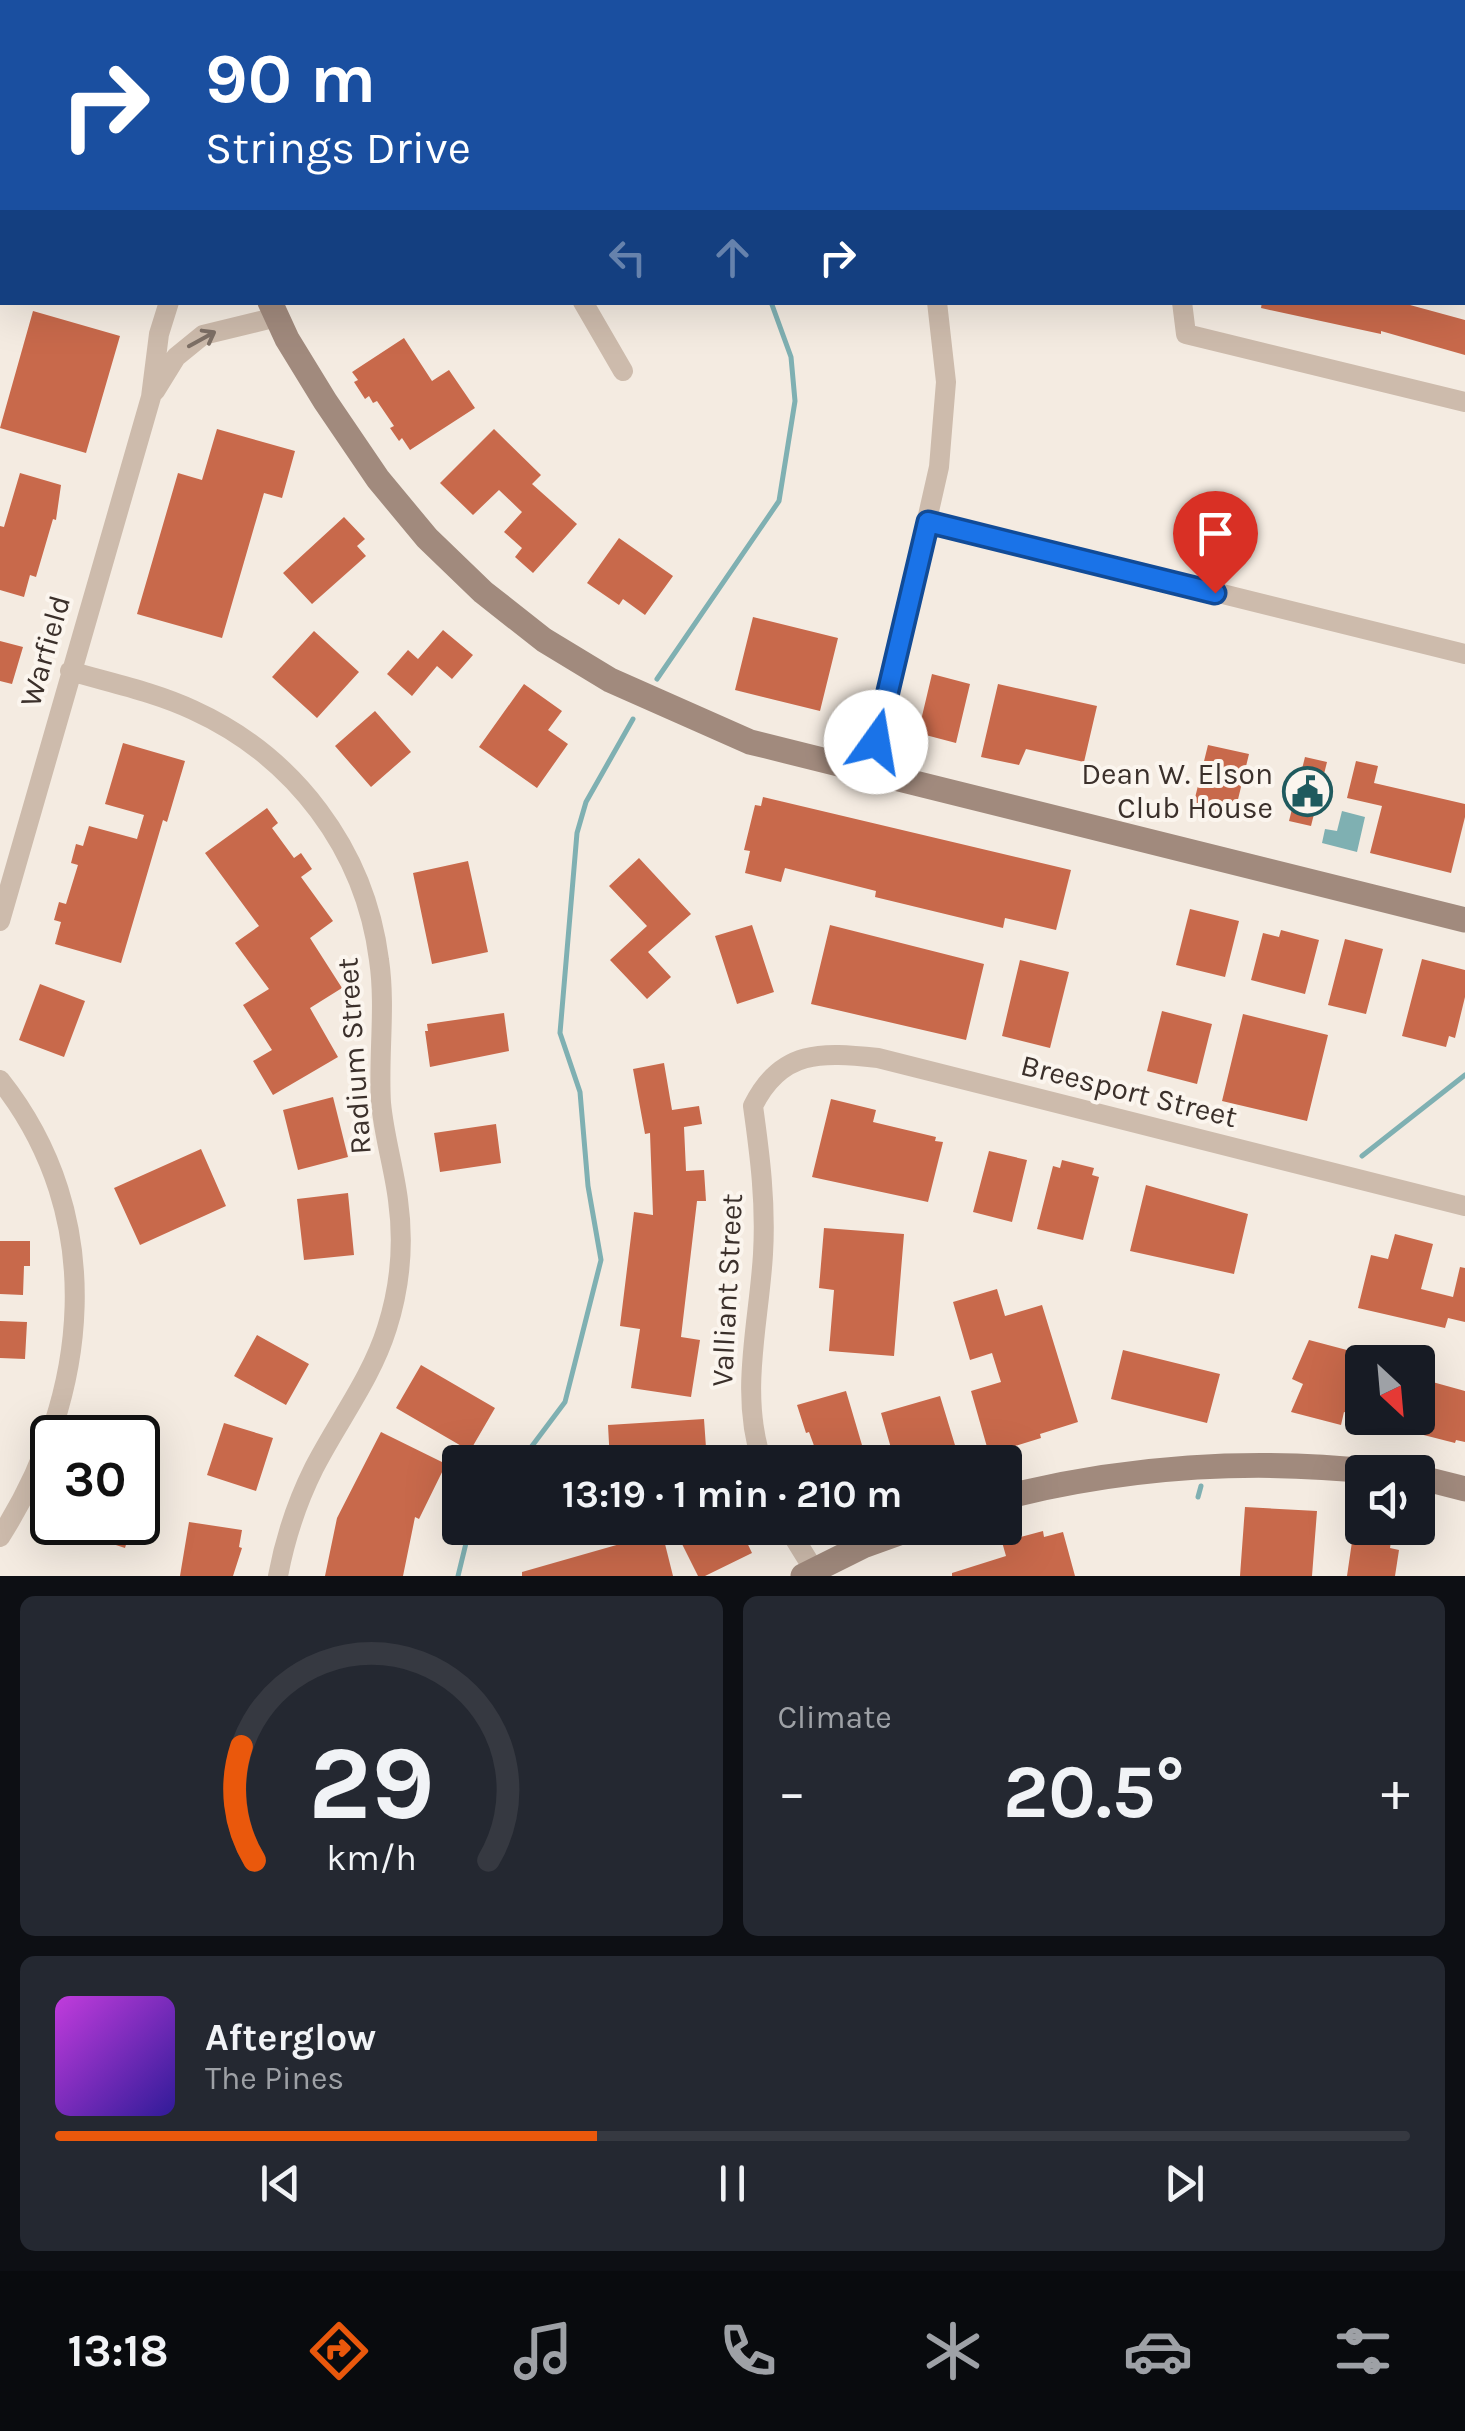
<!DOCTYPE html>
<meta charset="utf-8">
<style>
body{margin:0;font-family:Karla,sans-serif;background:#242831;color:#f1f3f6;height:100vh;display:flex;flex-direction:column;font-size:38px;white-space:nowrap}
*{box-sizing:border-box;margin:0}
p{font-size:32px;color:#9ea1a6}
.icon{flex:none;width:55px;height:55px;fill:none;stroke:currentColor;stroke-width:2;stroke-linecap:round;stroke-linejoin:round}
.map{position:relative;height:1576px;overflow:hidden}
.panel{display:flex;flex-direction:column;gap:20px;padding:20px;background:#0d0f14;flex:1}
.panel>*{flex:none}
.top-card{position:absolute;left:0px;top:0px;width:1465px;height:305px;box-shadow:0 10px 40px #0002;background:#1a4fa0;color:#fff;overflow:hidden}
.needle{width:65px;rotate:154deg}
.fabs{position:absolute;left:1345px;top:1345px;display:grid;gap:20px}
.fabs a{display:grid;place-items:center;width:90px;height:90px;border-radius:10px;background:#171b24;box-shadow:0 10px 40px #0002;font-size:50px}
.speed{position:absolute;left:30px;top:1415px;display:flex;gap:20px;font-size:50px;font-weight:700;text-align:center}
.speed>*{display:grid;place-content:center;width:130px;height:130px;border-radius:50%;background:#171b24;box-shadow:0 10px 40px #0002;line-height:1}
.speed .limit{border:5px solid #111;border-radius:15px;background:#fff;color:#111}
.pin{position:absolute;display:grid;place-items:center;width:85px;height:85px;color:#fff;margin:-102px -42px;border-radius:50% 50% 50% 0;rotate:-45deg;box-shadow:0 0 10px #0007}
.pin .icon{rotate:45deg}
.me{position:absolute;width:110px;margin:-55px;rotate:13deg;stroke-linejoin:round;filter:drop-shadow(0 0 8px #0008)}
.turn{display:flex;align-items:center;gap:35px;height:210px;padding:0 40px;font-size:45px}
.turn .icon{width:130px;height:130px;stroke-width:2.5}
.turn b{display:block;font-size:70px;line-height:85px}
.lanes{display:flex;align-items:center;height:95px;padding:0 40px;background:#0003;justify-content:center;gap:50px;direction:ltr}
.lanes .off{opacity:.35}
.big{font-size:75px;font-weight:700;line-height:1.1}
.panel .tile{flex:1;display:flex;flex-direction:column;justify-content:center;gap:15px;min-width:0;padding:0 35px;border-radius:15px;background:#242831}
.panel .dial{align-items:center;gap:0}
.dial svg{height:260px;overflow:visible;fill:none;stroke:#363941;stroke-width:7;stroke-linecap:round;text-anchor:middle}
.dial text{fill:#f1f3f6;stroke:none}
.song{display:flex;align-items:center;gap:30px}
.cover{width:120px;height:120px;border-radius:15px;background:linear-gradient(135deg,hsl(290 70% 55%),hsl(250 70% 35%))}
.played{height:10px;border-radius:5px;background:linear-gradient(90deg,#ea580c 40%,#363941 40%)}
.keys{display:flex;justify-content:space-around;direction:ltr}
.heat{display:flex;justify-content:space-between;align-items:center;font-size:55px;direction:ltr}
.panel .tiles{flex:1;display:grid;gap:20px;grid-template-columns:1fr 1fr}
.tile:last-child{grid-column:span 2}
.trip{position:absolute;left:442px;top:1445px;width:580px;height:100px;border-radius:10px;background:#171b24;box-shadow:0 10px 40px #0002;font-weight:700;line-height:100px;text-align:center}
.dock{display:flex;height:160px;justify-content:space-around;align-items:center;background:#090b0e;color:#9ea1a6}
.dock .icon{width:70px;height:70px}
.dock .active{color:#ea580c}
.dock b{font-size:45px;color:#f1f3f6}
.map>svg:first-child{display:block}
.water{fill:#7fb0b2}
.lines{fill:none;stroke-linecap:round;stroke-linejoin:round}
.stream{stroke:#7fb0b2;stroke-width:5}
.building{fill:#c8694b}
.street{stroke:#cdbbac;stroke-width:20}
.secondary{stroke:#a18a7d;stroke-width:25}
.oneway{stroke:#7d6f65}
.route-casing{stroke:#114b97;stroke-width:25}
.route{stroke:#1a73e8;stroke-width:18}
.labels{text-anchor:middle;stroke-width:8;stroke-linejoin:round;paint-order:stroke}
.street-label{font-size:30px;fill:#3b302b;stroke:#fbf5ee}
.poi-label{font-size:30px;fill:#3b302b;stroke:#fbf5ee;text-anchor:end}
</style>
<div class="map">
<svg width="1465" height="1576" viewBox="0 0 1465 1576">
<rect width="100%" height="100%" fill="#f4ebe1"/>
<path class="water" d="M1342 811 1365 817 1357 852 1322 843 1325 829 1337 831Z"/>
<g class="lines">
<path class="stream" d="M612 0V2
M657 679 779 501 795 401 791 357 771 302
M1362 1156 1465 1075
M520 1462 565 1402 601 1260 588 1186 580 1092 560 1033 577 833 586 802 633 719
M1198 1497 1201 1486
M458 1576 468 1535 474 1528"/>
</g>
<path class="building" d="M1262 302H1399L1465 320V355L1381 331V334L1261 308Z
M33 311 120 336 86 453 0 428Z
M404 338 432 381 449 370 475 408 410 450 402 438 399 441 390 428 394 426 377 401 373 403 369 396 365 399 354 382 358 380 352 372Z
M217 429 295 451 282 498 264 493 222 638 137 614 178 473 202 480Z
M494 429 541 475 532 484 577 524 533 573 515 557 522 548 504 532 522 512 499 490 473 515 440 483Z
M20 473 61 485 56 520 53 519 36 577 30 575 24 597 0 590V526L4 527Z
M344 517 365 539 357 546 366 556 312 604 283 573Z
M619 538 673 576 645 615 623 599 619 605 587 583Z
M753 617 838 638 820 711 735 690Z
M443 630 473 655 452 679 437 666 412 696 387 674 408 650 418 659Z
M314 631 359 672 317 718 272 677Z
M0 641 23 647 12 684 0 681Z
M932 674 970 684 956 743 918 733Z
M524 684 562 711 548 730 568 744 537 788 479 747Z
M998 684 1097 706 1084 762 1026 749 1019 765 981 757Z
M375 711 411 752 371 787 335 746Z
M123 743 185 761 167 822 163 820 121 963 55 944 61 922 54 920 59 902 66 904 78 865 71 863 76 844 83 846 89 826 137 839 144 815 105 804Z
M1208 745 1249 754 1233 820 1192 810Z
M1305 757 1327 762 1311 826 1289 821Z
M1356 761 1378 766 1374 783 1465 804V817L1451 873 1370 853 1382 806 1347 798Z
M763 797 1071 870 1056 930 1005 918 1003 928 875 897 876 891 785 868 781 882 745 873 750 851 744 850 755 805 761 806Z
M267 808 278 823 272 828 294 858 301 853 312 869 301 877 333 921 310 938 342 988 310 1008 338 1057 273 1095 253 1061 272 1050 243 1005 269 989 235 943 259 926 205 853Z
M639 858 691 914 648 952 671 977 647 999 610 960 647 926 609 886Z
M468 861 488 952 432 964 413 873Z
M1190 909 1239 921 1225 977 1176 965Z
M752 925 774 992 737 1004 715 936Z
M830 925 984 964 966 1040 811 1004Z
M1281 930 1319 940 1305 994 1251 980 1263 933 1279 937Z
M1345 939 1383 949 1366 1014 1328 1005Z
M1422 959 1465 970V997L1455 1038 1449 1036 1446 1047 1402 1036Z
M1020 960 1069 972 1050 1048 1002 1036Z
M40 984 85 1001 64 1057 19 1040Z
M1162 1011 1212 1024 1197 1084 1147 1071Z
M504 1013 509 1051 430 1067 425 1031H428L427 1024Z
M1243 1014 1328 1035 1307 1121 1222 1101Z
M664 1063 672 1110 699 1106 702 1124 684 1127 686 1171 704 1170 706 1201H697L681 1337 700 1340 691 1397 631 1388 640 1329 620 1326 634 1212 653 1215 650 1133 645 1134 633 1069Z
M333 1097 348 1157 298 1170 283 1110Z
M831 1099 876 1110 873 1122 936 1137 935 1141 943 1142 928 1202 812 1177Z
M496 1124 501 1163 440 1172 434 1133Z
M201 1149 226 1206 140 1245 114 1188Z
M989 1151 1027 1160 1012 1222 973 1212Z
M1062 1160 1094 1168 1092 1175 1099 1177 1083 1240 1037 1229 1053 1166 1060 1168Z
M1146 1185 1248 1214 1234 1274 1130 1251Z
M348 1193 354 1255 304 1260 297 1199Z
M824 1228 904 1234 894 1356 829 1351 834 1290 819 1288Z
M1395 1234 1433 1244 1421 1289 1453 1297 1460 1267 1465 1268V1322L1448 1318 1445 1328 1358 1308 1371 1255 1388 1259Z
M0 1241H30V1266H24L23 1295 0 1294Z
M997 1289 1005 1316 1042 1305 1078 1422 1040 1434 1041 1438 989 1454 971 1391 1001 1382 992 1353 970 1360 953 1302Z
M0 1321 27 1322 25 1359 0 1358Z
M257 1335 309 1364 286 1405 234 1376Z
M1309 1340 1362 1354V1417L1344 1412 1341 1425 1291 1412 1303 1384 1292 1379Z
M1123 1350 1220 1374 1207 1423 1111 1399Z
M421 1365 495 1408 470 1451 396 1408Z
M1418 1378 1465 1391V1442L1456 1440 1455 1443 1404 1430 1407 1418H1418Z
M846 1391 867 1462H820L809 1432 806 1433 797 1405Z
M940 1396 958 1455 932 1462H895L881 1413Z
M704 1419 707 1462H610L608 1425Z
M224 1423 273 1438 256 1491 207 1475Z
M381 1432 446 1464 419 1519 415 1517 403 1576H325L337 1518Z
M1245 1507 1317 1511 1312 1576H1240Z
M55 1522H133L125 1548 55 1525Z
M189 1522 242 1530 239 1547 242 1548 233 1576H180Z
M674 1528H740L752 1553 705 1576H698Z
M1354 1528H1393L1390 1548 1399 1550 1395 1576H1347Z
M1043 1531 1044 1537 1063 1532 1075 1576H952V1573L1006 1556 1002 1542Z
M662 1532 673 1576H522V1572Z"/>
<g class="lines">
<path class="street" d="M444 0 445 2
M791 0 792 2
M1462 149H1465
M583 302 623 371
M1182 302 1186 334 1465 402
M155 391 176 357 203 335 277 317
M928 521 1465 654
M70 671C111 683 155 692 193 710 294 756 365 849 379 960 386 1007 378 1056 381 1103 384 1136 394 1168 398 1200 404 1243 400 1287 387 1328 371 1379 338 1421 314 1468 297 1502 285 1539 278 1576
M870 771 939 467 946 382 937 302
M0 921 151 397 159 334 169 302
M0 1080C108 1216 91 1395 0 1537
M762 1462C739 1393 759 1324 763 1254 766 1203 760 1156 753 1106 781 1049 822 1052 878 1058L1465 1206
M788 1528 814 1570"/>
<path class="secondary" d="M184 0 185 2
M270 302 287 339 325 401 378 479 427 538 483 592 544 640 610 680 750 742 1465 920
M1418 1477 1465 1489
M1005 1497C1125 1467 1252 1458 1375 1472
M803 1576 863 1546 913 1528"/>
</g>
<defs><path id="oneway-shaft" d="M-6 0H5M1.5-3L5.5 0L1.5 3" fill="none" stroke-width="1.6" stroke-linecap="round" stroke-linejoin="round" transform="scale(2.5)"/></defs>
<use class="oneway" href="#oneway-shaft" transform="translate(202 339) rotate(-29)"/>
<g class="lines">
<defs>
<path id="route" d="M876 742 928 522 1215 593"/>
</defs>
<use href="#route" class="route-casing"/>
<use href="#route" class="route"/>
</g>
<defs>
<symbol id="civic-ring" viewBox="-11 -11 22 22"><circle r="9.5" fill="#fbf5ee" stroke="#1f5a5e" stroke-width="1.5"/><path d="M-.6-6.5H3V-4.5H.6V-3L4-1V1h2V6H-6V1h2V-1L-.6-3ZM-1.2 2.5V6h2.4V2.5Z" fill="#1f5a5e"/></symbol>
</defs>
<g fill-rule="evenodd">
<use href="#civic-ring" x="1280" y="764" width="55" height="55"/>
</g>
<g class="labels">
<g class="street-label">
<text transform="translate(45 651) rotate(-74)" y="10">Warfield</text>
<text transform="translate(354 1056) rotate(-94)" y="10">Radium Street</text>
<text transform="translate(1129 1091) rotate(14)" y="10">Breesport Street</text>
<text transform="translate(727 1290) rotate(-87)" y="10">Valliant Street</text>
</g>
<g class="poi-label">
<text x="1273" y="784">Dean W. Elson<tspan x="1273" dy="34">Club House</tspan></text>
</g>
</g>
</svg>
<div class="fabs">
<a><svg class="needle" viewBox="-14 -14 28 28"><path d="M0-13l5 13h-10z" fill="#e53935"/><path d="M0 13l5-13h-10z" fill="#9ea1a6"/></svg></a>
<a><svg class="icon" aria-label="sound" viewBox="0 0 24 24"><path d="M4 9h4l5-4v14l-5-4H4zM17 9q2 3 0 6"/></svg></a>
</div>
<div class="speed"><div class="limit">30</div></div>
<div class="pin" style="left:1215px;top:593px;background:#d93025"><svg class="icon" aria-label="arrive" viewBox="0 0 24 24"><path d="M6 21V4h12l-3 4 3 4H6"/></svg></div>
<svg class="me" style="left:876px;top:742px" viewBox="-20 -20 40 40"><circle r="19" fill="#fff"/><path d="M0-13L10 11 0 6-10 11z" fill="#1a73e8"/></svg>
<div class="trip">13:19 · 1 min · 210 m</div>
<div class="top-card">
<div class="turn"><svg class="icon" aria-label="right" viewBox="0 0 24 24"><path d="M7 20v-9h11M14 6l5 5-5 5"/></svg><div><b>90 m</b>Strings Drive</div></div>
<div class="lanes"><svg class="icon off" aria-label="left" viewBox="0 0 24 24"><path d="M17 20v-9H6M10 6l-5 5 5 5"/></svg><svg class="icon off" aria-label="ahead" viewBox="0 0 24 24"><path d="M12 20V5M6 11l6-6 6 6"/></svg><svg class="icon" aria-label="right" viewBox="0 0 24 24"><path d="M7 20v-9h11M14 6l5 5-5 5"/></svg></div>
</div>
</div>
<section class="panel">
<div class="tiles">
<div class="tile dial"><svg viewBox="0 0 100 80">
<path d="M14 69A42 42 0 1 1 86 69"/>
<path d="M14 69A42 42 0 0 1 10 34" stroke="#ea580c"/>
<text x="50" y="56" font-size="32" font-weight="700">29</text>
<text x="50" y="72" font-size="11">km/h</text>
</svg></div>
<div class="tile"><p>Climate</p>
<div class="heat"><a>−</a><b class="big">20.5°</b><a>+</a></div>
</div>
<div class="tile">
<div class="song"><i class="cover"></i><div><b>Afterglow</b><p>The Pines</p></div></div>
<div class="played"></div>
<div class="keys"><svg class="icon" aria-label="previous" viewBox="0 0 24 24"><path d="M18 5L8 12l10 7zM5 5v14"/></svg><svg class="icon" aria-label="pause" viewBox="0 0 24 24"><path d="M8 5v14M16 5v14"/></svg><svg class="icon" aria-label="next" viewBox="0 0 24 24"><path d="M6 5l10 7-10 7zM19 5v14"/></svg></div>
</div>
</div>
</section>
<nav class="dock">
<b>13:18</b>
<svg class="icon active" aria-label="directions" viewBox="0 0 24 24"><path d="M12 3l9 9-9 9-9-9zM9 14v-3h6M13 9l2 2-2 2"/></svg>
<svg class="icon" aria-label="music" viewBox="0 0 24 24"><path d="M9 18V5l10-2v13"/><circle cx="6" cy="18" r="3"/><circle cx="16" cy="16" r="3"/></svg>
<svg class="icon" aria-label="phone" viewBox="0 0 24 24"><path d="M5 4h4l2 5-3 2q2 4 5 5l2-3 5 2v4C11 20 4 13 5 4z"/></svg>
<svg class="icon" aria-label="climate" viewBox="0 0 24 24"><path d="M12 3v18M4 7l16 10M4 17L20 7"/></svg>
<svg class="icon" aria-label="car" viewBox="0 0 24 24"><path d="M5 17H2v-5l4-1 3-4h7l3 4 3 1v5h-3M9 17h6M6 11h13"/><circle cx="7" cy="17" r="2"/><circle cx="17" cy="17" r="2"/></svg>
<svg class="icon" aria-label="filters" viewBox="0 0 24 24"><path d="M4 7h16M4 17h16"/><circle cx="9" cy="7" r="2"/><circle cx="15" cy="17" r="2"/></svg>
</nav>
